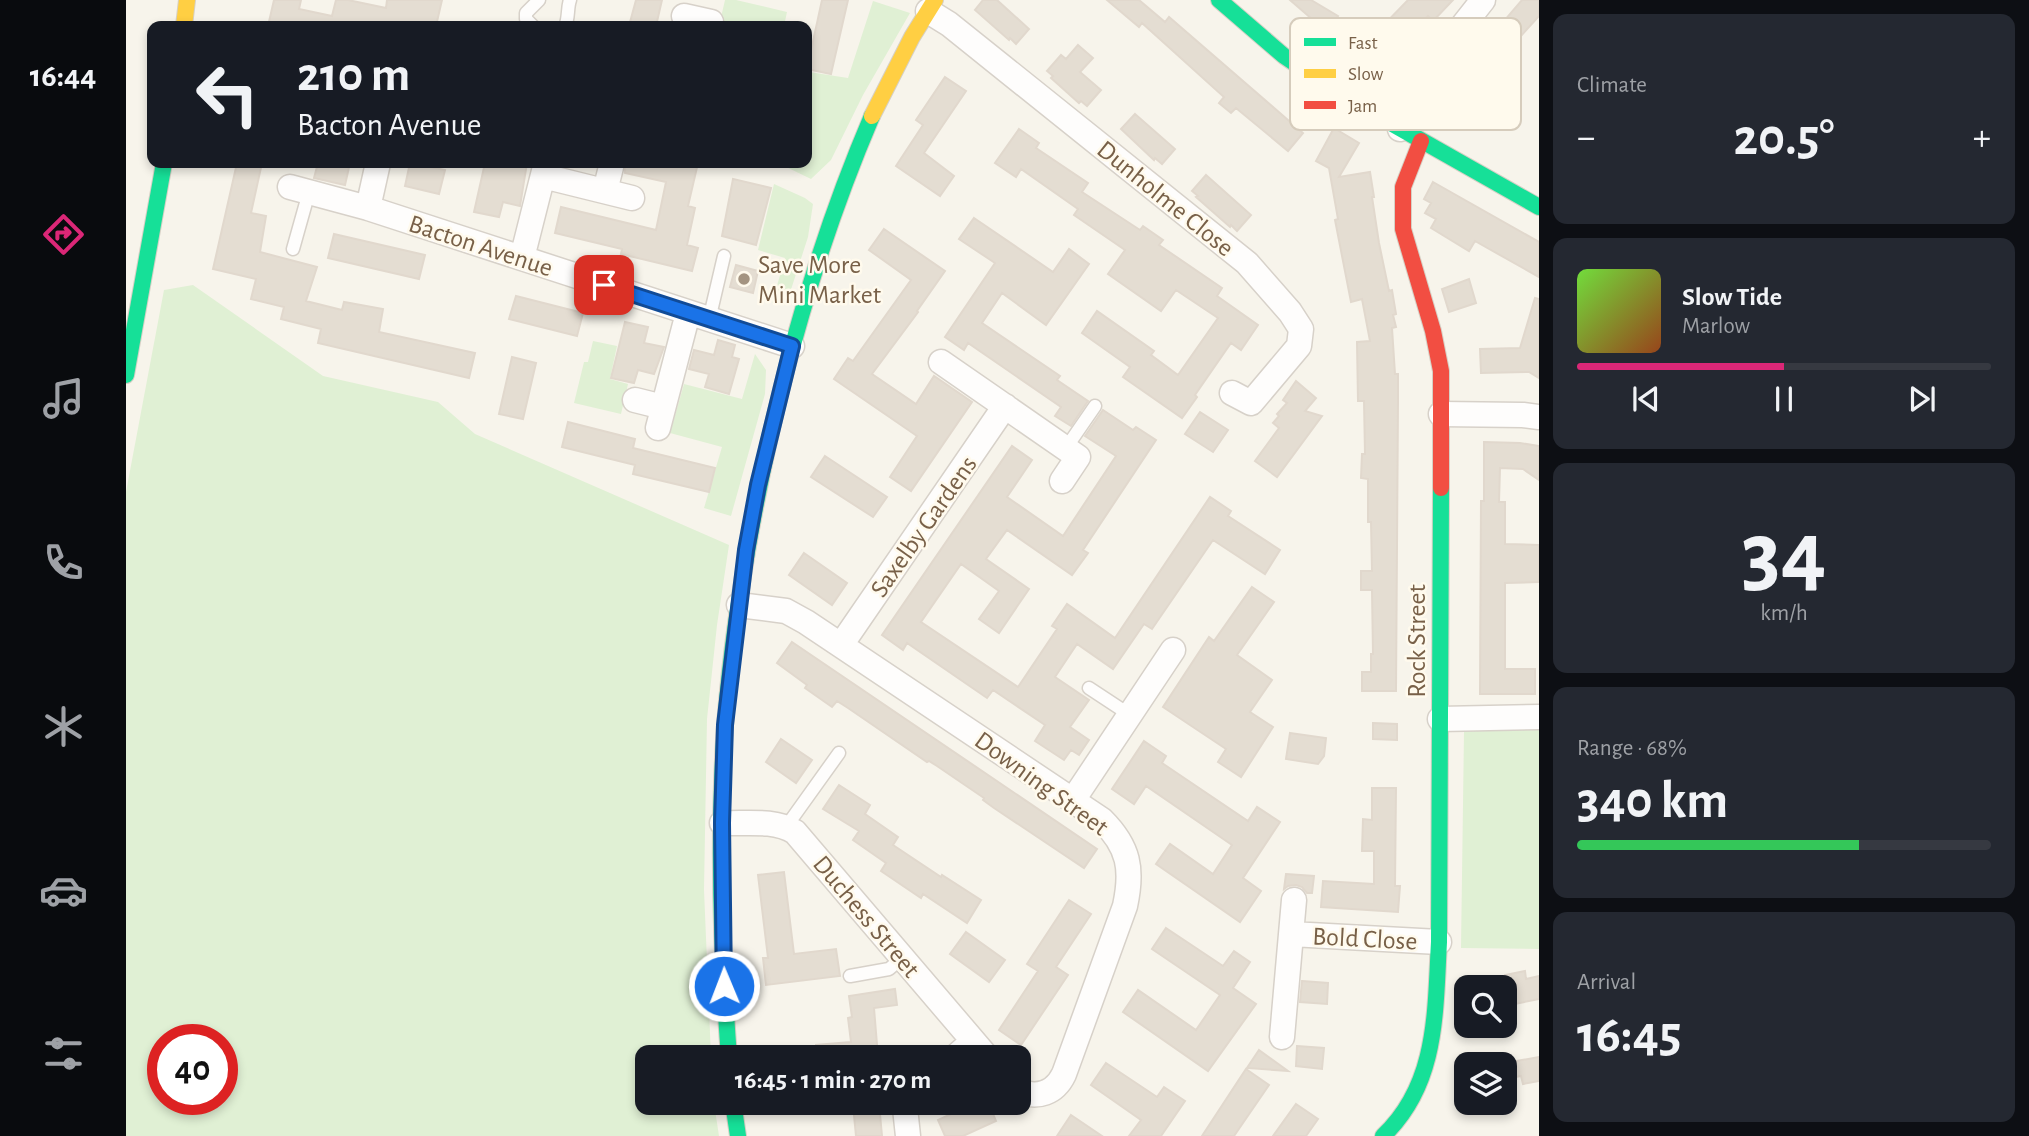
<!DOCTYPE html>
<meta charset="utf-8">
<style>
body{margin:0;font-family:"Alegreya Sans",sans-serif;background:#242831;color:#f1f3f6;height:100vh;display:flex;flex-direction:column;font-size:26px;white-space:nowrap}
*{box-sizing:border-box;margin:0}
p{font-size:23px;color:#9ea1a6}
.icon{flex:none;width:38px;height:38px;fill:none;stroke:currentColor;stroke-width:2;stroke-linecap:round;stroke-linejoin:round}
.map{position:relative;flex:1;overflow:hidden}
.sheet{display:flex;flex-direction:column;gap:14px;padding:14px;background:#0d0f14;width:490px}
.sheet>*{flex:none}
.banner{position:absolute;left:21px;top:21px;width:665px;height:147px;border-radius:14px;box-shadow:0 4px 10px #0003;background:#171b24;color:#f1f3f6;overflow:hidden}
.controls{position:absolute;left:1328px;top:975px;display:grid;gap:14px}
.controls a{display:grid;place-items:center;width:63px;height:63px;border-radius:14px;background:#171b24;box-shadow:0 4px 10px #0003;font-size:35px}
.speed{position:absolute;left:21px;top:1024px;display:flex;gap:14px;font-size:35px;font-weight:700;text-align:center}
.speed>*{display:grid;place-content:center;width:91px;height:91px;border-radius:50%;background:#171b24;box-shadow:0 4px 10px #0003;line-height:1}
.speed .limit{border:10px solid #d22;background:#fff;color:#111}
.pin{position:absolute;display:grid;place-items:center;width:60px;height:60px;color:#fff;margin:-30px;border-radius:14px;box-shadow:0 4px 10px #0006}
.me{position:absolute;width:77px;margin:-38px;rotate:359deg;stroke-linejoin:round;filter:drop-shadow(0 0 5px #0008)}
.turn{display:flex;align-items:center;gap:24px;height:147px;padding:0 35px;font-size:32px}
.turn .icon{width:91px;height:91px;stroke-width:2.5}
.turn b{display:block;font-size:49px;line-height:60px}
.big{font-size:52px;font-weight:600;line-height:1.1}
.sheet .widget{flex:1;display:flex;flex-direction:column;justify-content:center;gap:10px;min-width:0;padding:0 24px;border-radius:14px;background:#242831}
.sheet .dial{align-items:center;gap:0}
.dial b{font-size:91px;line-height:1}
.song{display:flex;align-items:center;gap:21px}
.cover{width:84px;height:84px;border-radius:10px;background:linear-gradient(135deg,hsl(100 70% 55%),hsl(20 70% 35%))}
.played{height:7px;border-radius:4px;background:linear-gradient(90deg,#db2777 50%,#363941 50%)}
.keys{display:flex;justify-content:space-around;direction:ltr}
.heat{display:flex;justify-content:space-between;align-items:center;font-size:38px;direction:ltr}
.charge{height:10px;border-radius:5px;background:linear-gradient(90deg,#34c759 68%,#363941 0)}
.trip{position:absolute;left:509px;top:1045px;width:396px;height:70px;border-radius:14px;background:#171b24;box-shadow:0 4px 10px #0003;font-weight:600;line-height:70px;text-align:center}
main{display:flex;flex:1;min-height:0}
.tabs{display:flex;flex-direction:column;width:126px;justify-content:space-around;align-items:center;background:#090b0e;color:#9ea1a6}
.tabs .icon{width:49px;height:49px}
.tabs .current{color:#db2777}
.tabs b{font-size:32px;color:#f1f3f6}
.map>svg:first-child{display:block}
.green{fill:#e0f0d4;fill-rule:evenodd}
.building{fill:#e4ddd2;stroke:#e1d8cd;stroke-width:2}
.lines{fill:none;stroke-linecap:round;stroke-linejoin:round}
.lane-casing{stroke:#d7d1c9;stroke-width:15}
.street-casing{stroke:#d7d1c9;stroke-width:27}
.fast-casing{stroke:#d6d0c5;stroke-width:18}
.slow-casing{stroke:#d6d0c5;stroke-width:18}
.jam-casing{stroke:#d6d0c5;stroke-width:18}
.lane{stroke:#fefdfc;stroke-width:12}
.street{stroke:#fefdfc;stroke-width:24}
.fast{stroke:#16e098;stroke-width:16}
.slow{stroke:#ffcf43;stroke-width:16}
.jam{stroke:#f24e42;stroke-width:16}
.route-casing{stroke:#114b97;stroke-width:18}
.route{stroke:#1a73e8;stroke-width:12}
.poi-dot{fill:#a49481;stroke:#fffaed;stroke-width:2.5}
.labels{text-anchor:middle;stroke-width:5;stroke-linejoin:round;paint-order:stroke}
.street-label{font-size:26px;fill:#786048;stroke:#fffaed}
.poi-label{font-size:26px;fill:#786048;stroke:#fffaed;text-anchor:start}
.key{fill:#fffaed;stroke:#d6ccbc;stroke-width:2}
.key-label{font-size:19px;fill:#786048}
</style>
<main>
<nav class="tabs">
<b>16:44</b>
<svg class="icon current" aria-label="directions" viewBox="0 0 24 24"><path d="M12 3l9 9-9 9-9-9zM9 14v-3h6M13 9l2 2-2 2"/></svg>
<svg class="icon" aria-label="music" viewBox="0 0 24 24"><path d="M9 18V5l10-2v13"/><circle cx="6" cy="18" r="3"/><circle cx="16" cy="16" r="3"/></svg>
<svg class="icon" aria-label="phone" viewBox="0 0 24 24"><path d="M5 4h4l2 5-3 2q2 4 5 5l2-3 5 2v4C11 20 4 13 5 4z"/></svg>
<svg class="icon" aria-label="climate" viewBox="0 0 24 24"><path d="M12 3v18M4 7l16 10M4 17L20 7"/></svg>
<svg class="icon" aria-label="car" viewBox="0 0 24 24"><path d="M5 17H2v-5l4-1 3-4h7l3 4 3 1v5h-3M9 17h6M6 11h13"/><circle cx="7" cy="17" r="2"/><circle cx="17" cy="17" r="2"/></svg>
<svg class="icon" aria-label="filters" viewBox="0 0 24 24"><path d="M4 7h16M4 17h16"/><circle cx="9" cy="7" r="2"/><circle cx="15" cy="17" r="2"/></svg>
</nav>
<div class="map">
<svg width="1413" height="1136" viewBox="0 0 1413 1136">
<rect width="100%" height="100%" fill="#f7f4eb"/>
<path class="green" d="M599 0H610L661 12 658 26H593Z
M747 1 784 13 737 95 705 160 685 179 652 163H681V81L683 72 722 78Z
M648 184 679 198 687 204 682 237 660 305 646 303 659 258 632 250Z
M67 285 197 376 312 402 349 434 603 545 591 625 581 719 578 890 585 1057H522V1102L588 1103 593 1136H0V492L38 290ZM37 1040H96V1099H37Z
M467 341 491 346 484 379 502 384 495 414 448 403 458 362H462Z
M629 354 640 370 639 394 605 516 578 508 596 447 544 433 558 384 616 399Z
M1413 725V949L1335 948 1338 732 1345 727Z"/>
<path class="building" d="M148 0H175L173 9 206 16 210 0H222L260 8 261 0H316L310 26H229L217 24V26H142Z
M510 0H536L530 26H503Z
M696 0H722L705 74 681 69Z
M857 0H871L903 29 890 44 884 38 883 40 849 10Z
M981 0H1013L1039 22 1043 17 1177 133 1162 151 1110 108 1105 113 1093 103 1098 97 1016 23 1013 27Z
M1164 0H1185L1212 16 1202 33Z
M1282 0H1327L1307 21 1302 16 1267 51 1253 69 1234 56 1251 32Z
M1396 0H1413V16L1394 37 1363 77 1360 75 1337 118 1335 117 1328 128 1310 119 1336 70Z
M952 45 967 58 954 72 975 90 961 106 955 101 953 103 925 78 927 76 921 71 935 55 940 59Z
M819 77 840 91 798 153 828 176 814 196 770 166 797 125 790 120Z
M1009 114 1049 149 1036 164 1029 158 1028 160 995 129Z
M1208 128 1233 143 1213 177 1244 172 1248 197H1246L1253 243 1263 291 1266 290 1270 314 1267 315 1270 327 1266 328 1269 374H1272V401L1270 691H1236V672H1245V654H1247L1246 590H1235V571H1246L1245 522H1242V479L1235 478 1236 454H1239L1238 401H1232L1231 342 1244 341 1236 299 1225 302 1209 220 1212 219 1203 168 1190 161Z
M893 129 913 143 910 148 962 183 956 192 1014 230 1017 226 1037 240 1033 245 1096 288 1091 296 1132 325 1115 350 1105 343 1069 395 1071 397 1056 418 997 377 1004 367 956 333 971 311 1028 351 1025 355 1052 375 1092 318 1050 290 1035 311 982 274 999 250 948 215 952 209 895 169 890 177 869 163Z
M111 163H136L125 213 140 216 134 252 191 267 180 301 216 310 218 302 257 309 253 332 349 353 343 378 192 343 195 329 155 319 158 307 125 299 130 279 87 269Z
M192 163H224L219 185 188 178Z
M284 163 319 170 313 194 279 186Z
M359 163H401L394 206 377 202 373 217 348 212Z
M499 163H572L562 206 569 208 561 245 572 248 566 271 495 254 496 249 429 233 435 207 530 230 540 182 499 173Z
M1080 175 1125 215 1111 231 1105 225 1104 227 1070 197 1072 196 1066 191Z
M607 179 645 188 630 245 596 236Z
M1307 182 1413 242V277L1349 241 1343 251 1305 228 1310 219 1299 213 1305 203 1298 199Z
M848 218 927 272 943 249 963 264 920 325 876 293 856 323 934 376 931 380 962 401 945 426 929 416 935 407 842 343 838 350 819 337 869 263 833 239Z
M758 229 819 271 791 311 792 312 746 374 790 404 808 376 846 402 785 491 764 477 791 436 708 379 722 358 727 361 785 280 743 250Z
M208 234 299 255 293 279 202 258Z
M610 265 632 271 627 293 604 287Z
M1343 279 1350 303 1323 312 1316 289Z
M390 296 457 313 451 336 383 319Z
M1409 298 1413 299V378L1403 372 1355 373 1354 349 1394 348Z
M499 322 522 327 518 343 538 347 528 374 512 370 508 383 485 378Z
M592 340 609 345 606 357 613 359 603 394 579 387 583 374 563 369 568 350 588 355Z
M386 357 410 363 397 419 373 414Z
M1170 381 1190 398 1179 411 1196 416 1151 477 1129 461 1153 428 1147 423 1153 416 1151 414 1161 403 1157 400Z
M977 410 1007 430 1010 427 1030 440 957 550 962 553 946 575 881 530 860 559 903 589 873 633 853 619 873 591 835 564 795 622 892 687 931 629 926 626 941 604 989 638 1084 497 1105 511 1102 516 1154 550 1139 574 1087 540 1026 629 1018 624 987 669 951 644 929 677 963 700 944 727 963 740 953 755 945 750 938 760 909 741 919 725 867 690 861 698 781 643 777 650 756 635 886 446 906 460 881 497 937 536 990 456 959 436Z
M1074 412 1102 430 1087 452 1059 434Z
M442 422 509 439 507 448 589 468 583 492 507 474 509 465 436 447Z
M1358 442 1394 443 1413 446V480L1397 469 1374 468 1373 502H1379V544L1413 545V582L1379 583V669H1409V694H1354L1355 501H1358Z
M699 456 761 497 747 517 685 477Z
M678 553 721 583 706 605 663 575Z
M1126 587 1148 602 1111 655 1146 680 1124 712 1147 727 1115 777 1092 762 1100 749 1037 707 1083 637 1088 641Z
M666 642 971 849 958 868 868 808 857 800 858 798 811 766 803 761 801 762 722 708 711 701 706 707 679 688 681 685 651 663Z
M1247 723 1271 724V740L1247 739Z
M1164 733 1200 738 1198 756 1192 764 1160 759Z
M655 739 686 760 670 783 640 762Z
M1018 741 1040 756 1036 763 1122 821 1131 807 1154 822 1117 878 1135 891 1114 922 1030 864 1044 844 1087 874 1106 845 1020 786 1008 804 986 789Z
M713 785 744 805 739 814 772 837 767 845 815 877 816 875 855 900 841 923 797 894 795 898 755 871 760 863 727 840 733 831 697 809Z
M1246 788H1270L1269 886H1274L1272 912 1195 907 1197 881 1248 884V851H1236L1237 819 1246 820Z
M658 872 668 954 710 949 714 976 640 985 637 958H642L632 875Z
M1160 874 1188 876 1186 893H1181L1176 887 1170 885 1162 886 1158 889Z
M943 900 965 914 930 967 942 975 895 1045 873 1030 912 971 901 964Z
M1040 928 1097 966 1108 951 1124 962 1107 988 1130 1004 1082 1071 997 1012 1012 990 1070 1030 1094 995 1026 949Z
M840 932 879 960 863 982 824 954Z
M1399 971 1400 979 1413 976V999L1379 1006V975Z
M1176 981 1202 983 1201 1004 1174 1002Z
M769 989 771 1005 748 1008 752 1057H690V1045L725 1042 722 1018 726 1017 723 996Z
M1171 1046 1198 1048 1196 1069 1170 1066Z
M1133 1050 1162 1071 1121 1068Z
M1413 1057V1081L1397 1084 1395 1076 1379 1079V1063Z
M980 1063 1031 1097 1038 1087 1059 1101 1035 1136H1003L1015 1120 965 1085Z
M1120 1069 1143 1085 1108 1136H1076Z
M851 1102H862L870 1121 837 1136H819L812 1120Z
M753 1103 756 1136H730L727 1105Z
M1170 1104 1192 1119 1180 1136H1147Z
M945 1115 976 1136H931Z"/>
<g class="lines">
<defs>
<path id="lane" d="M407 26 400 19V13L413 0
M439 26C443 19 441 8 444 0
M167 249 183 192
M583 320 598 256
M940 448 969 406
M963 688 1004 715
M660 827 713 753
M724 976 763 969 777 957"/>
<path id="street" d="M802 11 823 24 1121 263 1164 312 1175 329 1173 346 1125 403 1106 393
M558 16 585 22
M1274 129 1313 56 1357 0
M417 176 506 198
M164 187 242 208 666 346
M479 191 485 167
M242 208 252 163
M396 258 420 163
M815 362 952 457 936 481
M509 400 537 407
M1315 414 1397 415 1413 417
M532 428 562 313
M613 605 660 611 680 622 976 820C1003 847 1007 869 999 906L938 1074C929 1093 912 1099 892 1091
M715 645 879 406
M1314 719 1413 717
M947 800 1047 650
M596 823C619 824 648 819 669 832L861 1057
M1165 934 1313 942
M1156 1037 1168 900
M829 1057 847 1041
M781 1102 779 1108 782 1136"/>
<path id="fast" d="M1093 0 1158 56 1217 96 1413 207
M0 375 38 163
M603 1057C595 952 592 845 598 740 602 675 611 610 622 546 648 399 687 254 746 116
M607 1102 612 1136
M1257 1136C1312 1084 1309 1012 1313 942L1315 488"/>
<path id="slow" d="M58 26 61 0
M746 116 786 37 809 0"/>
<path id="jam" d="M1295 141 1277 187V229L1307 331 1315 371V488"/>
</defs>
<use href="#lane" class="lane-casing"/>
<use href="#street" class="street-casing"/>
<use href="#fast" class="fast-casing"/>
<use href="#slow" class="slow-casing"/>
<use href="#jam" class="jam-casing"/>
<use href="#lane" class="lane"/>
<use href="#street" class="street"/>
<use href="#fast" class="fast"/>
<use href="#slow" class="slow"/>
<use href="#jam" class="jam"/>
</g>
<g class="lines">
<defs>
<path id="route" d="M478 285 666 346 632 485 620 550 599 725 596 823 598 986"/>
</defs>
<use href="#route" class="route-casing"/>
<use href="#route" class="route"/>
</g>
<circle class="poi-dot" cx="618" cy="279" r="7"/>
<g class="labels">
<g class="street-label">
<text transform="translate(1040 198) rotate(39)" y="9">Dunholme Close</text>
<text transform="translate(355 245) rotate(18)" y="9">Bacton Avenue</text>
<text transform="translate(797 526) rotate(-55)" y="9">Saxelby Gardens</text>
<text transform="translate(1290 641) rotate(-90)" y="9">Rock Street</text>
<text transform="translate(916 783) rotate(36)" y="9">Downing Street</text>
<text transform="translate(741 916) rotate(50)" y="9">Duchess Street</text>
<text transform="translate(1239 938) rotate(3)" y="9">Bold Close</text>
</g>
<g class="poi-label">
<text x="632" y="273">Save More<tspan x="632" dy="30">Mini Market</tspan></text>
</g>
</g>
<rect x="1164" y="18" width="231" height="112" rx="10" class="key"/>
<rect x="1178" y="38" width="32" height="8" fill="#16e098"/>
<rect x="1178" y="69" width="32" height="9" fill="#ffcf43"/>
<rect x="1178" y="101" width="32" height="8" fill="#f24e42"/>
<g class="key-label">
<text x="1222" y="49">Fast</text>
<text x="1222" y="80">Slow</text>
<text x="1222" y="112">Jam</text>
</g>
</svg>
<div class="controls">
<a><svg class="icon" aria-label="search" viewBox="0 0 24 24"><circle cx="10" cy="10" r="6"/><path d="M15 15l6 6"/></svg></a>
<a><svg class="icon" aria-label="layers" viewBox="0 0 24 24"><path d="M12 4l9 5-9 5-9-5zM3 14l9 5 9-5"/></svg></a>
</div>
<div class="speed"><div class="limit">40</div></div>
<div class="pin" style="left:478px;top:285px;background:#d93025"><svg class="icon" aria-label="arrive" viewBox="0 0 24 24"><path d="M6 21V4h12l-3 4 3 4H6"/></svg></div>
<svg class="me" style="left:598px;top:986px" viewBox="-20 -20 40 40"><circle r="17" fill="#1a73e8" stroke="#fff" stroke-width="3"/><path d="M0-11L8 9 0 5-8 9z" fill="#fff"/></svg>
<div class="trip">16:45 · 1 min · 270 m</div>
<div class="banner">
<div class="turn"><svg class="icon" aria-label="left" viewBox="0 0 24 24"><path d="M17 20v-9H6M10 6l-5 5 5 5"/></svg><div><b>210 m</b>Bacton Avenue</div></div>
</div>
</div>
<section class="sheet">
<div class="widget"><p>Climate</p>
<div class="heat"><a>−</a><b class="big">20.5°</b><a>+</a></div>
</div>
<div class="widget">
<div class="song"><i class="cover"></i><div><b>Slow Tide</b><p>Marlow</p></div></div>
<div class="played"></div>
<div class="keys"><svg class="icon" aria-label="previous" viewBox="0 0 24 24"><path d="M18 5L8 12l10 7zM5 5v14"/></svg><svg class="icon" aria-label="pause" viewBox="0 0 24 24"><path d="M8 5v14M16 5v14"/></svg><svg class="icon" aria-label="next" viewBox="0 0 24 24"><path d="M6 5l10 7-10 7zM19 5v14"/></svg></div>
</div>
<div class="widget dial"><b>34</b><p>km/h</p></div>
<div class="widget"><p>Range · 68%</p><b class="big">340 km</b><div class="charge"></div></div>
<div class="widget"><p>Arrival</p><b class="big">16:45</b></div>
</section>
</main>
